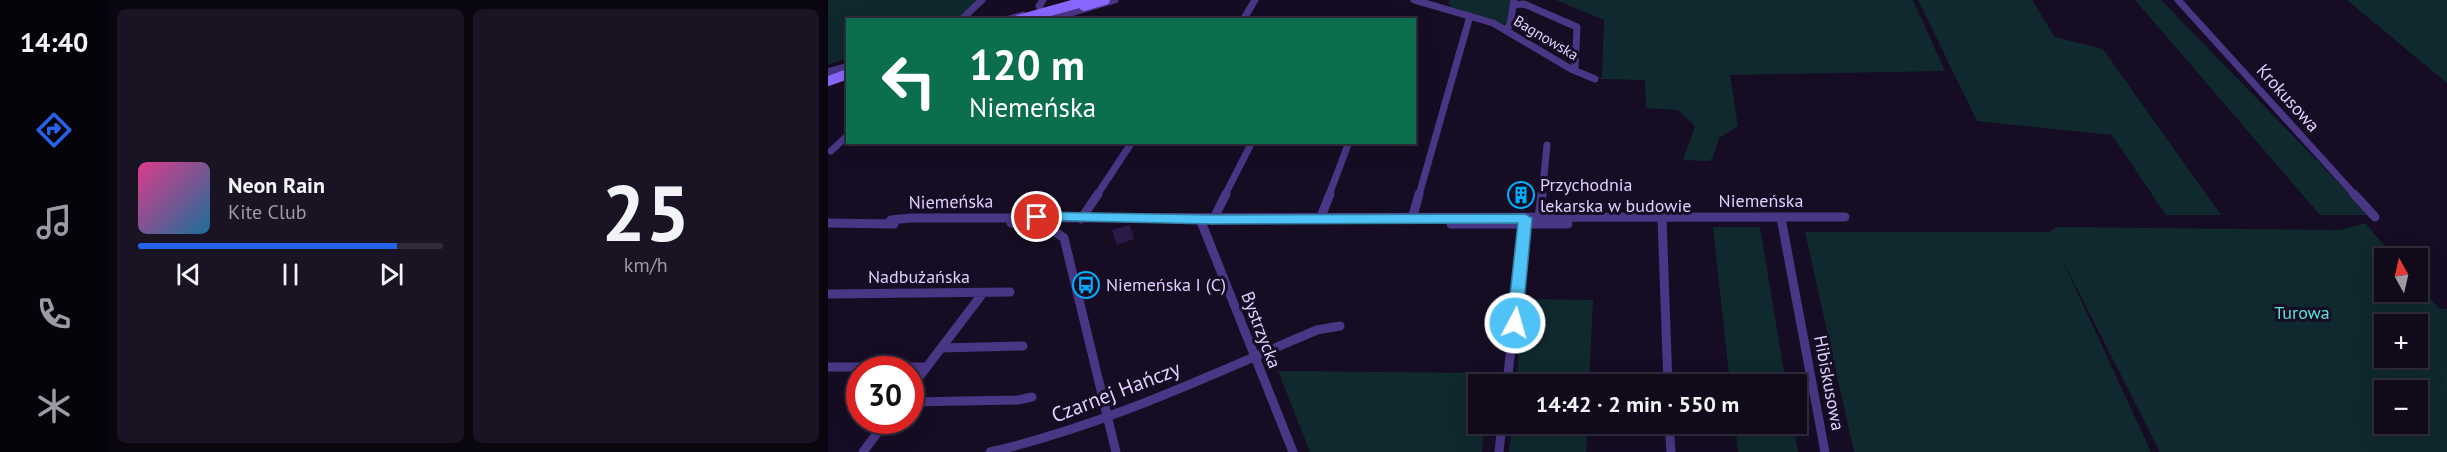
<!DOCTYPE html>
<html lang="pl">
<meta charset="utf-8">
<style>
body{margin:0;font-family:"PT Sans",sans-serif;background:#191324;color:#f1f3f6;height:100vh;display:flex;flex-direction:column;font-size:22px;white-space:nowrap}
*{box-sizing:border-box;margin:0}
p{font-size:20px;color:#9c9aa3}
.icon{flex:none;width:33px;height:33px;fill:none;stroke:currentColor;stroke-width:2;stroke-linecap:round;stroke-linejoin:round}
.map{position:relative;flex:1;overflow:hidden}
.details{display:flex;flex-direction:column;gap:9px;padding:9px;background:#09060f;width:720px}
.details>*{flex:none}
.hud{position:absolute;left:18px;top:18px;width:570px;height:126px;border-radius:0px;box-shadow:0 6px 24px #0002,0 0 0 2px #302b3a;background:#0b6e4f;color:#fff;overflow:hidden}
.needle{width:39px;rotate:352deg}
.controls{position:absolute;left:1546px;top:248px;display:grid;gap:12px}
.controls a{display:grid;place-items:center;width:54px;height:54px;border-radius:0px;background:#100a1b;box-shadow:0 6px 24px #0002,0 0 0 2px #302b3a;font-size:30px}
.speed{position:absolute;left:18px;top:356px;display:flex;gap:12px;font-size:30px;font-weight:700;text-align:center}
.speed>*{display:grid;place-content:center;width:78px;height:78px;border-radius:50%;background:#100a1b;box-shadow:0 6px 24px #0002,0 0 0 2px #302b3a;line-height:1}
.speed .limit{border:9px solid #d22;background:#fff;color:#111}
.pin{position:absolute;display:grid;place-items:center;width:51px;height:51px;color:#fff;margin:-26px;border:3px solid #fff;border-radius:50%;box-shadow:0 2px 6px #0007}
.me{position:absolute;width:66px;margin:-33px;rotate:6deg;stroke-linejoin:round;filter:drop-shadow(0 0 4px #0008)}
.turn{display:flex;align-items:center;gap:21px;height:126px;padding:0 24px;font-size:27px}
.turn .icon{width:78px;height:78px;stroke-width:2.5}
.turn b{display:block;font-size:42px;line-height:51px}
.details .tile{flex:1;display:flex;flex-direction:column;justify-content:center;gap:9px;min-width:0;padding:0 21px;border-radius:9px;background:#191324}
.details .dial{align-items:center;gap:0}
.dial b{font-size:78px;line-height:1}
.song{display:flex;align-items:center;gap:18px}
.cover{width:72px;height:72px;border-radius:9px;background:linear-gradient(135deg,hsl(330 70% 55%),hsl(200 70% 35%))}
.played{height:6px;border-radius:3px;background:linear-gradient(90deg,#2563eb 85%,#302b3a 85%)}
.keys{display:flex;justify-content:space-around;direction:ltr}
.details .tiles{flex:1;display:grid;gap:9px;grid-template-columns:repeat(2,1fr)}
.trip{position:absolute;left:640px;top:374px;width:339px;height:60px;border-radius:0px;background:#100a1b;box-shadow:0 6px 24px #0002,0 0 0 2px #302b3a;font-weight:700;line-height:60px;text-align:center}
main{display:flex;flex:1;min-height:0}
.menu{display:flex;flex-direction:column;width:108px;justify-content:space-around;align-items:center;background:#06040b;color:#9c9aa3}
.menu .icon{width:42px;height:42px}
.menu .on{color:#2563eb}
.menu b{font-size:27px;color:#f1f3f6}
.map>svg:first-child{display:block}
.green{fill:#10292e;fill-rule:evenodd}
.building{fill:#2b1946}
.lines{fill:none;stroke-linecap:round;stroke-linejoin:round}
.street-far1{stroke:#493685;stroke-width:7}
.street{stroke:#493685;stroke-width:9}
.secondary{stroke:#8a67ff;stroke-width:10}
.route{fill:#4fc3f7;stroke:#337fa1;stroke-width:1.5}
.labels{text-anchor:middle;stroke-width:6;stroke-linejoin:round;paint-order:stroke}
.far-street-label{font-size:15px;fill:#dfd0ff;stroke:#160d24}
.street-label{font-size:18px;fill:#dfd0ff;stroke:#160d24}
.poi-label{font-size:18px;fill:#dfd0ff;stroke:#160d24;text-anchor:start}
.park-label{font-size:18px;fill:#57e4dd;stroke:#160d24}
.near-street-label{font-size:21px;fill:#dfd0ff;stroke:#160d24}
</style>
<main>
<nav class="menu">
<b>14:40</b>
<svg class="icon on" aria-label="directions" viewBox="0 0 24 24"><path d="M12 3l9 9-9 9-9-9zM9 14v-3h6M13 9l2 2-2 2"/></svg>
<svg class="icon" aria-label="music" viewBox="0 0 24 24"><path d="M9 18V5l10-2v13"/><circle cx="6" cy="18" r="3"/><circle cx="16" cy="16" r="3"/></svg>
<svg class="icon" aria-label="phone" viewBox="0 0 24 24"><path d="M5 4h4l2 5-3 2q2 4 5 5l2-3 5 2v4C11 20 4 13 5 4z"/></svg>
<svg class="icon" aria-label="climate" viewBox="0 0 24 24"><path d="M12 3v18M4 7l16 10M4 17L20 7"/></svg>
</nav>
<section class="details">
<div class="tiles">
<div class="tile">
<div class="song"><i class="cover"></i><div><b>Neon Rain</b><p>Kite Club</p></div></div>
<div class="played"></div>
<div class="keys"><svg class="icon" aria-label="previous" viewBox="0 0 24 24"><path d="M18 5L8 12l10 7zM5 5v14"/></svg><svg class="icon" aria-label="pause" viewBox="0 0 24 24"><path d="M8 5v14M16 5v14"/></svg><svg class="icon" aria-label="next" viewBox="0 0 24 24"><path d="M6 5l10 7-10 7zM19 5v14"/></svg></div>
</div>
<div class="tile dial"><b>25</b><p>km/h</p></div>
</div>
</section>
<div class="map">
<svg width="1619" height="452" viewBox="0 0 1619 452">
<rect width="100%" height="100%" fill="#160d24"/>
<path class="green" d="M0 0H151L130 19 20 20 19 58 0 65Z
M622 0H683L678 28 667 22 624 8 620 3Z
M728 0H1085L1117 71 902 75 910 126 891 138 885 157 881 161 855 160 867 126 850 110 818 108 817 80 771 79 774 77 776 20Z
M1090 0H1204L1227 37 1275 49 1393 215H1338L1284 135 1149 121Z
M1307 0H1333L1542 215H1492Z
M1519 0H1619V83Z
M1537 223 1567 258H1557V291H1590V284L1612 309H1619V452H1332L1233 257 1323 452H1026L977 232H1221L1230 227 1512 230ZM1557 324H1590V357H1557ZM1557 390H1590V423H1557Z
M885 227H932L958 384H902Z
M696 299 765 300 761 384H688Z
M450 371 658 373 659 384H651V423H657L654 452H482Z
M684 423H760L758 452H681Z
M907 423H965L970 452H910Z"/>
<path class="building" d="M302 225 306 239 289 245 284 230Z"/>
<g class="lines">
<path class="street-far1" d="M586 0 665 23 743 69 767 79
M1350 0 1527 195
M685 5 696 4 749 27 747 67 743 69
M213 10 211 6 215 0
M133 20 154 0
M178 20 195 15
M219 20 287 0
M415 20 427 0
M678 30 682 25 686 0
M0 72 20 66
M3 151 20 135
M269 195 304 142
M397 195 424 142
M501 195 521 142
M591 195 642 16
M714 195 719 145"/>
<path class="street" d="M1526 194 1547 217
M711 218 714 194
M834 218 840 384
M953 218 997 452
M253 219 270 194
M372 219 465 452
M492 219 502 194
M584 219 591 194
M385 220 398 194
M0 223 66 224
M183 223 219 226 236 238 288 452
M60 224 63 220 83 218 1017 217
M623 224H740
M0 294 182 292
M113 348 195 346
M0 367H99
M679 384 697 219
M82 389 155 293
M82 402 190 400 204 397
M841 423 843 452
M35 452 59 420
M162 452C276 426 382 375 489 330L512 326
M671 452 674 423"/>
<path class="secondary" d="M256 6 277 0
M190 20 262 0
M0 81 20 74"/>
</g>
<path class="route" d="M209 212 385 215 697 214 704 218 694 323 692 328H681L679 323 690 223 385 224 204 220 202 217Z"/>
<defs>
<symbol id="building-ring" viewBox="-11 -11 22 22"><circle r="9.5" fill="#160d24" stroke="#00affb" stroke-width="1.5"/><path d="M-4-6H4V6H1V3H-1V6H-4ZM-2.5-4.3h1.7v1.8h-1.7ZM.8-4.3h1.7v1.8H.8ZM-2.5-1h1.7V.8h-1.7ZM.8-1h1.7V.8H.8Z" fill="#00affb"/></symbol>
<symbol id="bus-ring" viewBox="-11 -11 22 22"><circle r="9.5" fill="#160d24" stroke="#00affb" stroke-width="1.5"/><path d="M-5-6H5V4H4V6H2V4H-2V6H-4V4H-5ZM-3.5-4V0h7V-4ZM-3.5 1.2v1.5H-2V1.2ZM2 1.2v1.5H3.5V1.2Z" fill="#00affb"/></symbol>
</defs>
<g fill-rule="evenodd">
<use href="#building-ring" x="678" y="180" width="30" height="30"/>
<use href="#bus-ring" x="243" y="270" width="30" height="30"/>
</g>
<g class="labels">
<g class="far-street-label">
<text transform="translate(718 38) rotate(31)" y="5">Bagnowska</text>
</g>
<g class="street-label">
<text transform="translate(1460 98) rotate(48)" y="6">Krokusowa</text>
<text x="933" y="207">Niemeńska</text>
<text transform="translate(123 202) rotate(-1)" y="6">Niemeńska</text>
<text x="91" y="283">Nadbużańska</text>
<text transform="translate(433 330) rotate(69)" y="6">Bystrzycka</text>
<text transform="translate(1001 383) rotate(79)" y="6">Hibiskusowa</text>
</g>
<g class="poi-label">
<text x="712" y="191">Przychodnia<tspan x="712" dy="21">lekarska w budowie</tspan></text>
<text x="278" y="291">Niemeńska I (C)</text>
</g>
<g class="park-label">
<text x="1474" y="319">Turowa</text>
</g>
<g class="near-street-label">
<text transform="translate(288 392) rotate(-21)" y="7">Czarnej Hańczy</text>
</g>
</g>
</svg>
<div class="controls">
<a><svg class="needle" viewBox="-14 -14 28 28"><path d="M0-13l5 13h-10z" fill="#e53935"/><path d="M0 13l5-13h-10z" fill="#9c9aa3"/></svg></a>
<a>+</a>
<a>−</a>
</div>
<div class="speed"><div class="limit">30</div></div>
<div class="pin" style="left:209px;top:217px;background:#d93025"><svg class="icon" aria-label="arrive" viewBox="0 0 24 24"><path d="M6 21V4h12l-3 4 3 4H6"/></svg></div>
<svg class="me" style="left:687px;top:323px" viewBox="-20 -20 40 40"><circle r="17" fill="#4fc3f7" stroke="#fff" stroke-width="3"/><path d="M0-11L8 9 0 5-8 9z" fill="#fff"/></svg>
<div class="trip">14:42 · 2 min · 550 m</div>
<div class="hud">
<div class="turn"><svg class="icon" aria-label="left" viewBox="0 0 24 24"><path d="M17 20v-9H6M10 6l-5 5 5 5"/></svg><div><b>120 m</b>Niemeńska</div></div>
</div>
</div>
</main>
